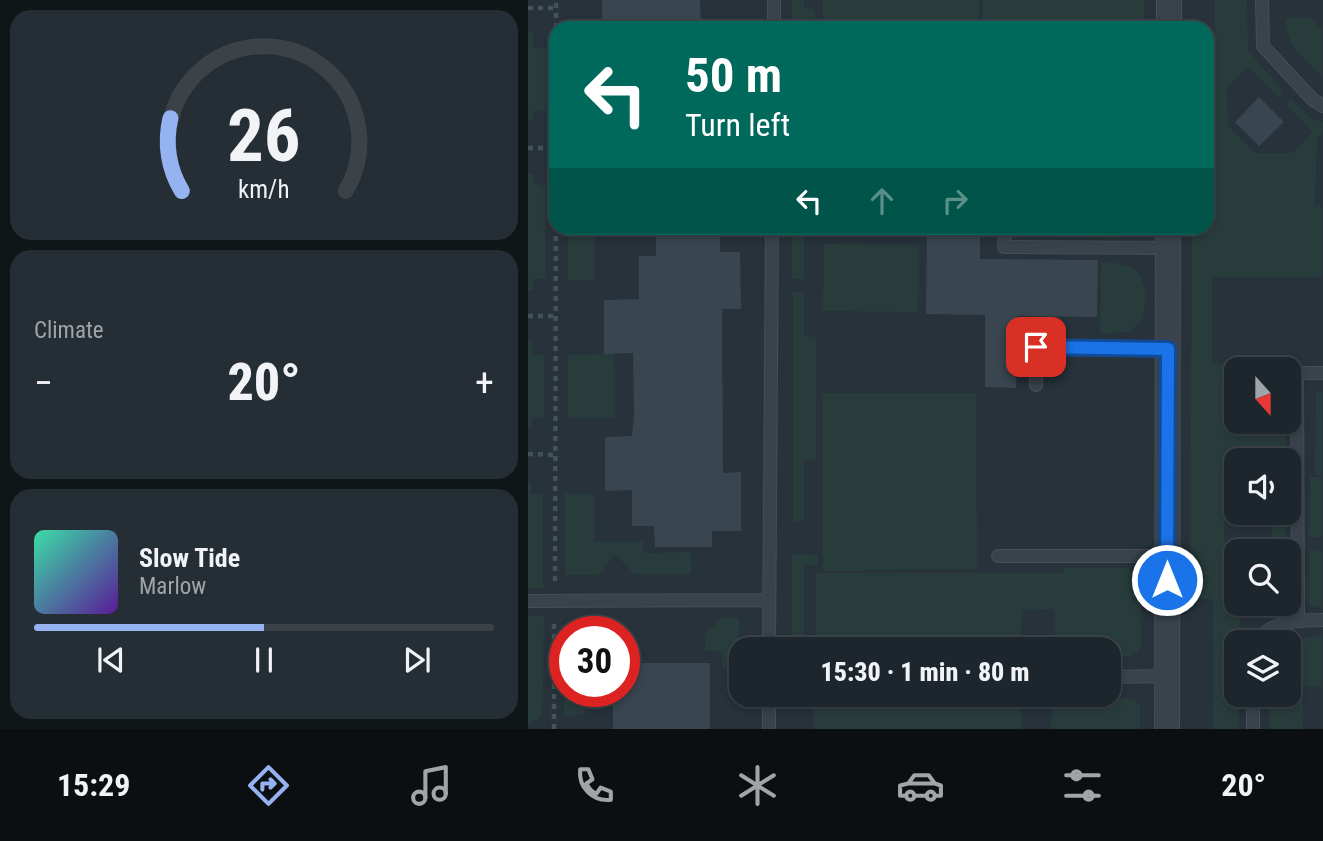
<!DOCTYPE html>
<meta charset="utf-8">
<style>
body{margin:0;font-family:"Roboto Condensed",sans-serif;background:#252e34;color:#f1f3f6;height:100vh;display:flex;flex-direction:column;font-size:26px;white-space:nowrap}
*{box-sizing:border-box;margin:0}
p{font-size:23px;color:#a0a5a9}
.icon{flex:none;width:38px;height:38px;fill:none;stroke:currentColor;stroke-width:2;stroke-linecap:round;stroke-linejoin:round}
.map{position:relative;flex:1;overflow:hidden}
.drawer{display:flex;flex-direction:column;gap:10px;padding:10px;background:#101518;width:528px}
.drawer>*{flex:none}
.banner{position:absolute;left:21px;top:21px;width:665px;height:214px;border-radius:21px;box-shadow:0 4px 10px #0003,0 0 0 2px #3b4348;background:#00695c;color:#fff;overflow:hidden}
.needle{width:46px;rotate:159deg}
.buttons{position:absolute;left:696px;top:357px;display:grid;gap:14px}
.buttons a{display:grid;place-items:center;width:77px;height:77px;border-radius:14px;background:#1d262c;box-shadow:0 4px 10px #0003,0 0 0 2px #3b4348;font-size:35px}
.speed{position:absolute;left:21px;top:616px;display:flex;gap:14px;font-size:35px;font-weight:700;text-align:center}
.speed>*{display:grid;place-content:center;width:91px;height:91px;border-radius:50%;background:#1d262c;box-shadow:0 4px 10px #0003,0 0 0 2px #3b4348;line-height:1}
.speed .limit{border:10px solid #d22;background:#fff;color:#111}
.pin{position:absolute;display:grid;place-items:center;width:60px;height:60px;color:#fff;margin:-30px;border-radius:14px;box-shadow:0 4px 10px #0006}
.me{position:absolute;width:77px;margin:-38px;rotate:0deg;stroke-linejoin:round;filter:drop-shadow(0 0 5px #0008)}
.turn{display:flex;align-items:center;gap:24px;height:147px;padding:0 21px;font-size:32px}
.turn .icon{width:91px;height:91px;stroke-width:2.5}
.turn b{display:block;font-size:49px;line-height:60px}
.lanes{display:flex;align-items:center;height:66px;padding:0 21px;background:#0003;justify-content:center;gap:35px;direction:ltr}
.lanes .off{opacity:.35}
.big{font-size:52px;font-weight:800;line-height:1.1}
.drawer .card{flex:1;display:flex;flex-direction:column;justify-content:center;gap:10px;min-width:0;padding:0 24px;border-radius:21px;background:#252e34}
.drawer .dial{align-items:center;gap:0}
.dial svg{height:182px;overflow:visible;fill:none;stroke:#3b4348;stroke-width:7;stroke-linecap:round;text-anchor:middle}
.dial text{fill:#f1f3f6;stroke:none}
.song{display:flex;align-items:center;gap:21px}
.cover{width:84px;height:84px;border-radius:10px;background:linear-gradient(135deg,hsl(160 70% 55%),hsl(270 70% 35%))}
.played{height:7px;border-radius:4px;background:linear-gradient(90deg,#95b2f1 50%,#3b4348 50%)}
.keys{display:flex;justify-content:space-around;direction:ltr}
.heat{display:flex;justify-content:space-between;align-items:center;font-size:38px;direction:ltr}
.trip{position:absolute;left:201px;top:637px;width:392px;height:70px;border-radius:21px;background:#1d262c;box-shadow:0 4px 10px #0003,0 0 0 2px #3b4348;font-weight:800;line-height:70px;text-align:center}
.menu{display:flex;height:112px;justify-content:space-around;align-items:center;background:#0c0f12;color:#a0a5a9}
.menu .icon{width:49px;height:49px}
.menu .active{color:#95b2f1}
.menu b{font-size:32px;color:#f1f3f6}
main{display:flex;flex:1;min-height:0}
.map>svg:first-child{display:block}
.green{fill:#293c3c}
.building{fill:#394650}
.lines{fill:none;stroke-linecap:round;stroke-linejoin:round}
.service-casing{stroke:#464f57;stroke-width:14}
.minor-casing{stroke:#464f57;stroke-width:26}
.path{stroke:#425453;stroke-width:4.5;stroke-dasharray:5 5;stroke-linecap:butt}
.service{stroke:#3a434b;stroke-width:12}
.minor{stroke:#3a434b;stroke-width:24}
.route-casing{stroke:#114b97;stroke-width:18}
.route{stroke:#1a73e8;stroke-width:12}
</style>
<main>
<section class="drawer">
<div class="card dial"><svg viewBox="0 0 100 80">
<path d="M14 69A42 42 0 1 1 86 69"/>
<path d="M14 69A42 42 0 0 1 9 37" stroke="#95b2f1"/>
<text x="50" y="56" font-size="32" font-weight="700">26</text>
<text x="50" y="72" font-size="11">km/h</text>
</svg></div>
<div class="card"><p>Climate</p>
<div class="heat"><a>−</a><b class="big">20°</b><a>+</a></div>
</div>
<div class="card">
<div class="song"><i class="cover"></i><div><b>Slow Tide</b><p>Marlow</p></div></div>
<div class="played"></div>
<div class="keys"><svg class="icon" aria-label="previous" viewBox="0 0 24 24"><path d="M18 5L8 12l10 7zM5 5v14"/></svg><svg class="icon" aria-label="pause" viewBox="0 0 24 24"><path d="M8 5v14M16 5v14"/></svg><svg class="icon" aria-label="next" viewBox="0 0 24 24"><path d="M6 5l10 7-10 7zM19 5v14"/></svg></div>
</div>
</section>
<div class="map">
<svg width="795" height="729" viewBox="0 0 795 729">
<rect width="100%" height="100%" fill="#27323b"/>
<path class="green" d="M264 0H276V8L287 9V28H264Z
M295 0H451V28H295Z
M455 0H616V28H455Z
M687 0H719L720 50 755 91 750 97 720 67 699 87 700 126 727 153H764L785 132 757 104 763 99 782 117 795 123 794 137H789L787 205 794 206V277H684V363L731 364V369H709V422H753L758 430V460H709V513H758V537H744V517L696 518V565L709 566V604H757L712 606 711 642H709L711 729H685V599L662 598 664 228H679V40L687 39Z
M757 18H782L794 30V76C776 57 757 45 757 18Z
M0 33H5V48H18V110H6L5 120H0Z
M0 174H5L6 184 17 185V279H5V290H0Z
M40 228H66V280H40Z
M264 228H276V279H264Z
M493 228H595L598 232 592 238 497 237 493 235Z
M296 244 391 245 390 312 295 311Z
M573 262C614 262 623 281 614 321L600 332 572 334Z
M265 292H276V336L288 337V459L276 460V521H265Z
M0 342H4L5 355H16V418H4V427H0Z
M86 354 87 418H40V355Z
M788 392H794V475H787Z
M295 393H448L449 569 295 571Z
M782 477H794V537H781Z
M0 482H3V494H15V588H0Z
M37 494H66L67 542H115V553L163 552V574H106L87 554 70 575H37Z
M781 550H794V606H781Z
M264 554 290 555V565H276V649L264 648Z
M536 568H600L612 577 613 645 610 652 602 656H581V649H527L526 609 494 610 493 644H508V649H288V573H536Z
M0 616H16L14 715 0 726Z
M194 618H211V668H194V651H177V635Z
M794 636V686H775V729H742V695H761V646L778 637Z
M36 657 37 691H57V715L36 716Z
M286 697H484L494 711V729H286Z
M534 697 606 699 612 705V729H523L524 706Z"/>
<path class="building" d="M74 0H172L173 28H74Z
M731 97 756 122 731 146 707 122Z
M128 228H192V252H212L213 309H194L195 473 213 472V531H184V547H127L126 526H104V490L77 491V437L104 436 106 414 105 353 76 354V300L111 299V256H128Z
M399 228H452V259L570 260 569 317 489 316 488 388 457 387V315L398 314Z
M96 663H182V729H85V691H96Z"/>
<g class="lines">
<defs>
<path id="service" d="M734 0 735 46 784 99 795 106
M246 28V0
M477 228 476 247 640 248
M508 385V347L640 349
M470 556H639
M0 601 240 600
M770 620 769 373H795
M729 642C743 620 771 620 795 620
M241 649 244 228
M581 677 639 676
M241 695V729
M725 695V729"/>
<path id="minor" d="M641 28V0
M639 729 640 228"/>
</defs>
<use href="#service" class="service-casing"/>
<use href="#minor" class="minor-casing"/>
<path class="path" d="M0 8H28
M28 28V0
M0 148H28
M0 316H27
M0 454 27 455
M27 581 28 187
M26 729V621"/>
<use href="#service" class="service"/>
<use href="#minor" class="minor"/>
</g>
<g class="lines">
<defs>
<path id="route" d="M508 347 640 349 639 580"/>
</defs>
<use href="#route" class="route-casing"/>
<use href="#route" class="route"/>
</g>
</svg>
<div class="buttons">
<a><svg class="needle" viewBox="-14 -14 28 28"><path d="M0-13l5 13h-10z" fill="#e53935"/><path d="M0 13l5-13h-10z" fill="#a0a5a9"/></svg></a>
<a><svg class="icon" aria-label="sound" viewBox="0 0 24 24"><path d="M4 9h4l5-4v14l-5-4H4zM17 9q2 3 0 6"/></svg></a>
<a><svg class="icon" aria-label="search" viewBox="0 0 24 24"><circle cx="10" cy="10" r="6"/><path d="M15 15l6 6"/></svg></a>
<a><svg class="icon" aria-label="layers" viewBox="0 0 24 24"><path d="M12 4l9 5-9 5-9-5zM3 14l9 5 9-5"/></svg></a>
</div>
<div class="speed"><div class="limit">30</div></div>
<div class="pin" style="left:508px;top:347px;background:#d93025"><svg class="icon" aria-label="arrive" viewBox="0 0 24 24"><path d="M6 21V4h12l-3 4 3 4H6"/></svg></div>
<svg class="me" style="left:639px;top:580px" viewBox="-20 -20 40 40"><circle r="17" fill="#1a73e8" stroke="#fff" stroke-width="3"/><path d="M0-11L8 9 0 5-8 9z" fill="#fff"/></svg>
<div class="trip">15:30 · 1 min · 80 m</div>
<div class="banner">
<div class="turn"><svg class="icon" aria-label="left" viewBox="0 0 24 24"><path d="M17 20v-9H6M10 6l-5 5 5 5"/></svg><div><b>50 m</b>Turn left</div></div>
<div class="lanes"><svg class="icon" aria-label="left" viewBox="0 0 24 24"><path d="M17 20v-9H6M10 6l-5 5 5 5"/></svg><svg class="icon off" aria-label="ahead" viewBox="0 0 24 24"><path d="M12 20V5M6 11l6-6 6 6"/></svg><svg class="icon off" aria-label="right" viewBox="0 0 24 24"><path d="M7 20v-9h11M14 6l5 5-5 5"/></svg></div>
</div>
</div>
</main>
<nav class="menu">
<b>15:29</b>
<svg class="icon active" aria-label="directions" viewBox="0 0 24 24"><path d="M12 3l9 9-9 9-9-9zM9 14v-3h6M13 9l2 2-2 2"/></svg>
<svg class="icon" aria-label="music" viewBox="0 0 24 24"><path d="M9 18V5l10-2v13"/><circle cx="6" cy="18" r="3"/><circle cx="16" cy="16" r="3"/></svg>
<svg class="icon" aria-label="phone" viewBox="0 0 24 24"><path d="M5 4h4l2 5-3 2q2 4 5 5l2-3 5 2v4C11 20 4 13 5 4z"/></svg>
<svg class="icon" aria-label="climate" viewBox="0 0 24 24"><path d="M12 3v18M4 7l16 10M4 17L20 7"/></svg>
<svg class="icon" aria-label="car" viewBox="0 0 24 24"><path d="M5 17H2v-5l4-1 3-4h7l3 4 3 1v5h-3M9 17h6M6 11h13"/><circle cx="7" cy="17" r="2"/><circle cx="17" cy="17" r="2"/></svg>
<svg class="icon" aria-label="filters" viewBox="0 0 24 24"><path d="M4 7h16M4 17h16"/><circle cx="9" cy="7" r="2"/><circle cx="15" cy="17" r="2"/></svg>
<b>20°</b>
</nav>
